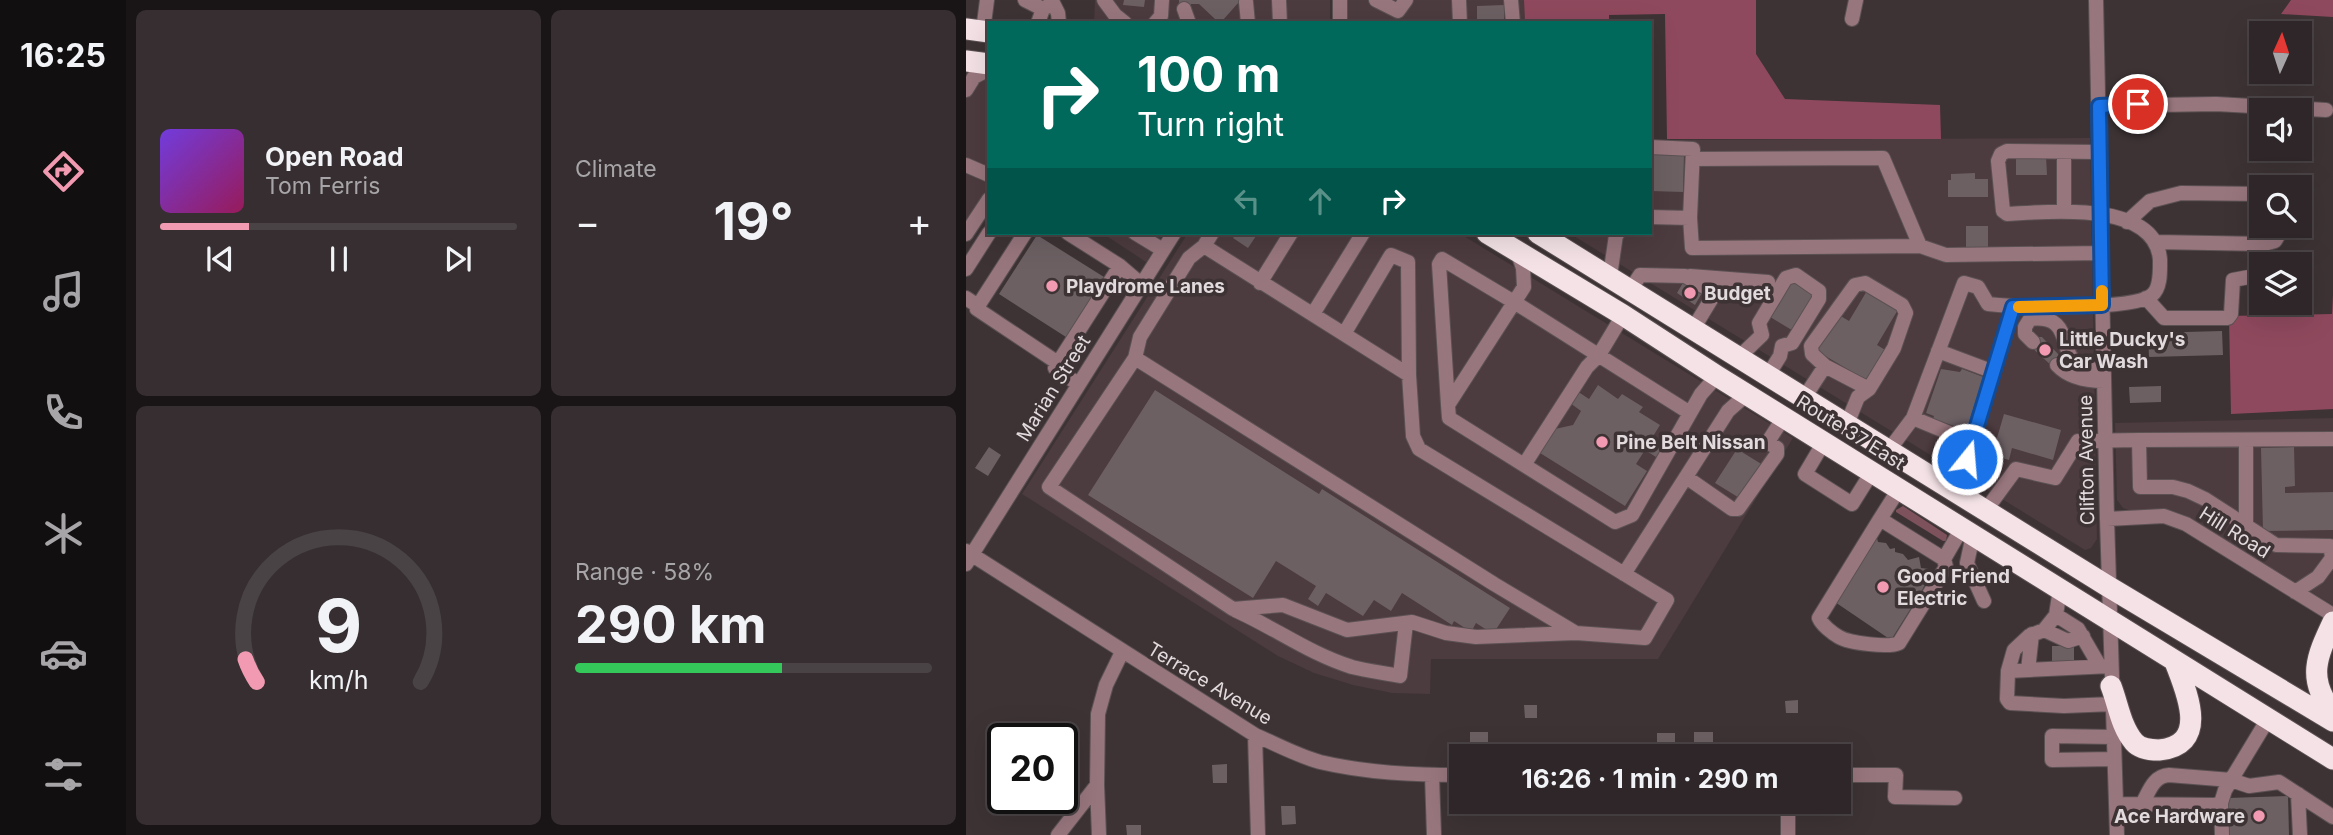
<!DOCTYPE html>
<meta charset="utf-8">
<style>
body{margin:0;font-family:Inter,sans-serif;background:#362e30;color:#f1f3f6;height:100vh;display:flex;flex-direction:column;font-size:26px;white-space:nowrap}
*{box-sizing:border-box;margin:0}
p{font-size:23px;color:#a7a5a8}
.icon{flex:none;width:38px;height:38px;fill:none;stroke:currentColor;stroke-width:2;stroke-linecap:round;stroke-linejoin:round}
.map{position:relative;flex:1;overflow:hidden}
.details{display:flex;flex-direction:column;gap:10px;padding:10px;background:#191516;width:840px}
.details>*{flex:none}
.guide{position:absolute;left:21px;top:21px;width:665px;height:214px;border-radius:0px;box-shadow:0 7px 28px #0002,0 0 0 2px #494345;background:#00695c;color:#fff;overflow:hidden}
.needle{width:46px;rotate:3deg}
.buttons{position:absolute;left:1283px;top:21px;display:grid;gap:14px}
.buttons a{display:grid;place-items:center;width:63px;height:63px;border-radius:0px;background:#2e2628;box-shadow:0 7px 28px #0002,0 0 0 2px #494345;font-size:35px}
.speed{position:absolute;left:21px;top:723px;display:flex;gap:14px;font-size:35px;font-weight:700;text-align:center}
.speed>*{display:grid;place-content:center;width:91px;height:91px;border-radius:50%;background:#2e2628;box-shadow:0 7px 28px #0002,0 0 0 2px #494345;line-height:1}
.speed .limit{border:4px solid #111;border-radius:10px;background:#fff;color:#111}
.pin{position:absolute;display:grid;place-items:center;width:60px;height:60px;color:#fff;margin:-30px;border:4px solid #fff;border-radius:50%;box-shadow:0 2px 7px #0007}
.me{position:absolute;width:77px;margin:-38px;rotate:17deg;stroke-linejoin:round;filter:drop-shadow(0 0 5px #0008)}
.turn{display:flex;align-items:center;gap:24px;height:147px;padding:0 35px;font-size:32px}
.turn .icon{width:91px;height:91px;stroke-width:2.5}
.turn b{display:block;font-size:49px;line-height:60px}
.lanes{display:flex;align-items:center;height:66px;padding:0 35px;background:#0003;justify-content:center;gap:35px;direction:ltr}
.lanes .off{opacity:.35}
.big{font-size:52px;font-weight:700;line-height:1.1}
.details .tile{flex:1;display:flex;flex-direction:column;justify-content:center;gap:10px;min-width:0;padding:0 24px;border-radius:10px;background:#362e30}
.details .dial{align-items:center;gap:0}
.dial svg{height:182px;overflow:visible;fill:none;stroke:#494345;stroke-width:7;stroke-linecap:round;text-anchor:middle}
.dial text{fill:#f1f3f6;stroke:none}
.song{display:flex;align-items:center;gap:21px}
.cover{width:84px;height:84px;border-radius:10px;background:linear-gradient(135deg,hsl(260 70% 55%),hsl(330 70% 35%))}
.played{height:7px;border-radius:4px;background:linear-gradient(90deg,#f19ab1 25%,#494345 25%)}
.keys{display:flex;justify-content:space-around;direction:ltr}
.heat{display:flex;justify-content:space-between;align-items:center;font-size:38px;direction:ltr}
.charge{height:10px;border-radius:5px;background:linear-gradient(90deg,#34c759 58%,#494345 0)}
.details .tiles{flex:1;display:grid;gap:10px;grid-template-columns:repeat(2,1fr)}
.trip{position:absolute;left:483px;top:744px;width:402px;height:70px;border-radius:0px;background:#2e2628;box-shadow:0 7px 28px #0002,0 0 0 2px #494345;font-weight:700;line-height:70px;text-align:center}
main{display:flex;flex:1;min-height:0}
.dock{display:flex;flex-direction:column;width:126px;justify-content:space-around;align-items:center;background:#120f10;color:#a7a5a8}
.dock .icon{width:49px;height:49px}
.dock .current{color:#f19ab1}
.dock b{font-size:32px;color:#f1f3f6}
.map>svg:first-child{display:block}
.built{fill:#4c3b3f}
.green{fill:#7d525d}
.forest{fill:#8f495e}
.building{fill:#6c6063}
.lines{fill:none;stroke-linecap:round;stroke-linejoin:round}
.minor-casing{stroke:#5b5153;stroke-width:16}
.highway-casing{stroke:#5b5153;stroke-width:23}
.minor{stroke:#98767e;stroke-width:14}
.highway{stroke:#f4e2e6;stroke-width:21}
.route-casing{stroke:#114b97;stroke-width:18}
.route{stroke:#1a73e8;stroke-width:12}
.slow{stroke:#f59e0b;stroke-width:12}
.poi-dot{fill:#f19ab1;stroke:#3d3335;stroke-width:2.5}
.labels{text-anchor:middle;stroke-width:7;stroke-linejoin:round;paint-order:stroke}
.poi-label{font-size:19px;font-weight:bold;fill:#e2dbdd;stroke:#3d3335;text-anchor:start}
.street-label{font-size:19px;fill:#e2dbdd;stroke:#3d3335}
</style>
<main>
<nav class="dock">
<b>16:25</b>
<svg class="icon current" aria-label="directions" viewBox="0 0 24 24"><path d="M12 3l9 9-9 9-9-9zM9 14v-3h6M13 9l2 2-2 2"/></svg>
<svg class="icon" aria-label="music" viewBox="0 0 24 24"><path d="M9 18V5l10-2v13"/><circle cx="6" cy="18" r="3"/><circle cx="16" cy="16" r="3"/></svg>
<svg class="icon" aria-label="phone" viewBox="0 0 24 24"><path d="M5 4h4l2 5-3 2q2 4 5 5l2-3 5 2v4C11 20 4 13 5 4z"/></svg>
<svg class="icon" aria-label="climate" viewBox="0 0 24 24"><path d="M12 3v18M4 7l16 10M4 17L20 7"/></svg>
<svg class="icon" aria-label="car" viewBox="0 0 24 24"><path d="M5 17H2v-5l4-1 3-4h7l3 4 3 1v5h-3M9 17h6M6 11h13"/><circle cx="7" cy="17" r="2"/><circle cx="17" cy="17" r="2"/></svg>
<svg class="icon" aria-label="filters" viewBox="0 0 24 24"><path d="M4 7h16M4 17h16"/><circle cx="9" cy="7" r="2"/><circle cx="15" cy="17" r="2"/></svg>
</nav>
<section class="details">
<div class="tiles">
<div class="tile">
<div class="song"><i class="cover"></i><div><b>Open Road</b><p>Tom Ferris</p></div></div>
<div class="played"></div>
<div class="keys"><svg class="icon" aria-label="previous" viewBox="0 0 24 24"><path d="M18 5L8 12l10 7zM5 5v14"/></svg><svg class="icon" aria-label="pause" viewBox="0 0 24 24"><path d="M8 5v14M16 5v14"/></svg><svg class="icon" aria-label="next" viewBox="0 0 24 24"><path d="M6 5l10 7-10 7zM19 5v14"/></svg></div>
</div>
<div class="tile"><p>Climate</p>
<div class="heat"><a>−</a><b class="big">19°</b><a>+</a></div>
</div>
<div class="tile dial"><svg viewBox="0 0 100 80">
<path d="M14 69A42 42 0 1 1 86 69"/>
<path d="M14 69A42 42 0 0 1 9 59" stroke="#f19ab1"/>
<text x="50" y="56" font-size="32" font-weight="700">9</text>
<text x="50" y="72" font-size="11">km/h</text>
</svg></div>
<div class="tile"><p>Range · 58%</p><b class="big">290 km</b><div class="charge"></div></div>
</div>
</section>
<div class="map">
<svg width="1367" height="835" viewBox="0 0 1367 835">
<rect width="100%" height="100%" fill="#3d3335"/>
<path class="built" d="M129 0H364V23H128Z
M380 0H558L559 23H380Z
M0 73 23 76V185L0 221Z
M1124 138 1131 539 1125 548 1119 550 603 233H684V140Z
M136 233H198L180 262Z
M222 233H493L827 438 692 659H465L464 694 426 693 387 685 348 673 312 656 56 494Z
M1367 418V605L1216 514 1205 510H1163L1157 508 1151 500 1149 423Z"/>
<path class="green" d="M937 506 981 535 980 541H977L930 512V510Z"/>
<path class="forest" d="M558 0H790V54L819 99 974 105 975 139H701L699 14 643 15V23H559Z
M1325 0H1367V17L1315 14Z
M1367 295V409L1265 414 1263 316 1366 314Z"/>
<path class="building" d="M158 0H179L178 7 157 5Z
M213 0H278V2H273L257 20V23H249V19L233 4H225V8L213 9Z
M538 5V23H511V6Z
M684 154 718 155 717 192 684 191Z
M1050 156H1080L1081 175H1050Z
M1009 173V179H1022V197H982V180H985V174Z
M1000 226H1022V248H1000Z
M271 233H292L282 248 267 238Z
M71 235 138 277 100 337 33 294Z
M823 279 851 296 829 332 801 315Z
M718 281 736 293 729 305 711 293Z
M902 289 933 308 911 345 921 351 903 382 851 351 873 315 883 321Z
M1256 331 1257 355 1183 357 1182 333Z
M1072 337H1076L1093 355 1094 362 1088 368 1064 346Z
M975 369 994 372 996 369 1020 378 1002 427 995 425 994 428 967 419 968 416 960 413Z
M632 385 652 399 656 394 677 407 673 412 694 425 686 438 698 445 690 457 679 450 670 464 681 471 659 506 574 453 589 429 607 425 615 411 604 403 611 391 623 399Z
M1195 386V402L1164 403 1163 387Z
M189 390 353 494 356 489 544 608 527 634 510 623 505 632 488 621 486 625 436 593 425 611 408 600 397 616 360 593 352 606 342 599 350 586 310 561 287 598 122 495Z
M1038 414 1095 430 1087 460 1046 448 1043 460 1026 455Z
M23 447 35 455 22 476 9 468Z
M1328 447 1329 486 1319 487V493L1367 492V530L1297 531 1295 448Z
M771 449 797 465 775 499 749 483Z
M911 538 912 542 920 543 924 549 929 548V552L937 554 942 560 953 557 955 568 963 569 966 575 965 581H961L955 592 956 596 952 597 925 640 866 600 907 539Z
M1086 646H1108V661H1086Z
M832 700V713H820L819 701Z
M558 705H571V718H559Z
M504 732H522V746H504Z
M728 732H747V746H728Z
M691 733H709V747H691Z
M261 764V783H247L246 765Z
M1322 796 1323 835H1263L1262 798Z
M315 806H329L330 824 316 825Z
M160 825H175V835H161Z"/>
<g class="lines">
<defs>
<path id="minor" d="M59 0 77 9
M138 0 149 15 159 23
M313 0 314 23
M374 0V23
M410 0 432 11 440 0
M493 0 494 23
M545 0 547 23
M1130 0 1141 519 1151 835
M280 2 282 23
M218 9 223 23
M886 19 890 0
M72 23 77 9 87 3 92 13 93 23
M189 23 195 16 196 0
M17 31 21 0
M0 90 8 77 23 69
M1133 106 1250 104 1360 110
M684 147 727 149 724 218
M1098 152V212
M727 159 917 158 954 246
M0 165 23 175
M684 217 724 218 726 248 954 246 980 255 1135 253
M1161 222 1184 201 1215 193 1295 194
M102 233 154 266 175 284
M169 233 197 250
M0 234 23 199
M1189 242 1298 244 1309 241 1315 231V226
M238 246 443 375 447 436 453 449 701 600 679 638 610 633 528 584 169 358 174 337 223 258 238 246 246 233
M551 251 557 268 558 287 482 405 483 418 649 522 666 515 735 394 751 376
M0 269 23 233
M644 276 650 235 652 233
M724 276 802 282
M294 283 325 233
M665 289 674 275 719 276 749 293 727 329
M0 298 12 306 11 309 92 363 89 368 112 384
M1180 298 1198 318H1262L1265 314 1267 280 1288 276 1292 244
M12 306 59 233
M347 314 397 233
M378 334 425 255 442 262 443 375
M1067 342 1059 334V327L1064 319C1107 314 1092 350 1111 364 1119 369 1129 370 1138 370
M972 351 1028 372
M773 357 796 335 793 323 820 278 830 275 853 291V299L826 343 816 346 814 356 802 375
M169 358 83 487 267 609 317 605 381 630 446 622 480 633 510 637 610 633
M92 363 154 266
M1091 365C1103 378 1121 381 1138 381
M838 398 859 366
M482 405 473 264 476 259 548 302 724 413
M947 418 1005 442
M881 424 892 397 903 389 928 348 940 313 936 305 899 283 889 285 845 346 846 354 859 366 903 389
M1173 440 1367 439
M1280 441V526
M858 442 839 474 886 504 906 472
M923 450 947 418 998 283 1012 287 1022 304C1050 307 1167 311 1186 295 1195 288 1194 271 1194 260 1190 200 1083 212 1041 214L1037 211 1032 161 1035 154 1041 151 1133 152
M558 465 621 367 633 355 657 315
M720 477 766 509H772L811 454V448L804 444 803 440 818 417
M933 489 914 519 978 559 996 528
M990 491 1047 307
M1020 510 1050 469 1089 478 1112 441 1173 440 1174 487H1207L1222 491 1239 499 1310 545 1364 546 1367 562
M914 519 853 618C856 625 866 633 873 637 883 643 923 648 933 643L980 567 978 559
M1141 519 1198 516 1220 524 1367 615
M1007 535 1001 563 1018 601
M0 551 289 735C310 744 332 756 354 762 401 773 448 775 495 775
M0 564 208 233
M658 574 762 411 781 394
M1094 589 1090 615 1112 629 1133 665
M1329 592 1352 577 1366 558
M269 610C309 628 344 654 386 667 402 671 419 673 434 676L440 623
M1090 615 1078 630 1063 636 1048 650 1042 671 1145 666
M1078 630 1102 641 1117 636
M1062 670 1066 634
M1042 671 1041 699 1044 703 1098 706 1147 704
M289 735 292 835
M1147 759 1086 760V736L1147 737
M466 775 468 835
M873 775H930L929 797 989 798
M1332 794 1334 835
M822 802V835
M1255 803 1256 835
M1150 804 1249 805 1255 803 1259 790 1302 719
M1176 804C1183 792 1187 776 1203 775L1265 780 1283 786 1313 782 1367 817
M92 835 131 785
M133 835 131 785 132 714 140 685 156 652"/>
<path id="highway" d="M0 29 23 32
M0 61 23 64
M521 233 657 315 751 376 1367 759
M572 233 1143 587 1367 721
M1367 622C1351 656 1340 679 1367 712
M1145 686C1152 704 1155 727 1168 742 1174 749 1184 750 1193 750 1245 745 1220 691 1209 662"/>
</defs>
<use href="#minor" class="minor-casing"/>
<use href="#highway" class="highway-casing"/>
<use href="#minor" class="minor"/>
<use href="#highway" class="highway"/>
</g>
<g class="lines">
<defs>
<path id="route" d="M1001 459 1047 307 1136 305 1133 106 1172 104"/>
</defs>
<use href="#route" class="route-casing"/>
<use href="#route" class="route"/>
<path class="slow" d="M1053 307 1136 305V291"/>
</g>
<g class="poi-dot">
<circle cx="86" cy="286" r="7"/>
<circle cx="724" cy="293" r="7"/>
<circle cx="1079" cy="350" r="7"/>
<circle cx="636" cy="442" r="7"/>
<circle cx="917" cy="587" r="7"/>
<circle cx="1293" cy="816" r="7"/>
</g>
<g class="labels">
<g class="poi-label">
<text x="100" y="293">Playdrome Lanes</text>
<text x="738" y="300">Budget</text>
<text x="1093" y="346">Little Ducky's<tspan x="1093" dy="22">Car Wash</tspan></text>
<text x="650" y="449">Pine Belt Nissan</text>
<text x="931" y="583">Good Friend<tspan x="931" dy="22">Electric</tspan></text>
<text x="1279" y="823" text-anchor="end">Ace Hardware</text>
</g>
<g class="street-label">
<text transform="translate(87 388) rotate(-58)" y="7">Marian Street</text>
<text transform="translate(885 432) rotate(32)" y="7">Route 37 East</text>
<text transform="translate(1120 460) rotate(-91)" y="7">Clifton Avenue</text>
<text transform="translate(1269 532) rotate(32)" y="7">Hill Road</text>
<text transform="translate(244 683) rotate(31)" y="7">Terrace Avenue</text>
</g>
</g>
</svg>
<div class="buttons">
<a><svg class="needle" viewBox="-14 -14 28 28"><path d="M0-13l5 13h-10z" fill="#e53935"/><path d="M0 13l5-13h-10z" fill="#a7a5a8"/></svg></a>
<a><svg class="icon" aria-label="sound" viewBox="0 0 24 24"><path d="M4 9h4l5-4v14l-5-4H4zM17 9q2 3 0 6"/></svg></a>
<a><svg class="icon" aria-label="search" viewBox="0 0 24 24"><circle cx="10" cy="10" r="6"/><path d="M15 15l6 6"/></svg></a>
<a><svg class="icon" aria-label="layers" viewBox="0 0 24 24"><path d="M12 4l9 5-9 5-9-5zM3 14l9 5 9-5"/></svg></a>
</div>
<div class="speed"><div class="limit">20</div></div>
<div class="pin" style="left:1172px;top:104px;background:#d93025"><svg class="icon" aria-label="arrive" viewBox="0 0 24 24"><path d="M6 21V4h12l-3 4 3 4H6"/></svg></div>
<svg class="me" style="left:1001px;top:459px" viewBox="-20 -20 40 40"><circle r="17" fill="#1a73e8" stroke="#fff" stroke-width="3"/><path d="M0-11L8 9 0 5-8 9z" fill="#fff"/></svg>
<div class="trip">16:26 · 1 min · 290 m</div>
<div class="guide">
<div class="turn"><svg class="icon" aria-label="right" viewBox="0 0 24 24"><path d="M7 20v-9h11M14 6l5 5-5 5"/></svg><div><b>100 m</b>Turn right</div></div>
<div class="lanes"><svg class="icon off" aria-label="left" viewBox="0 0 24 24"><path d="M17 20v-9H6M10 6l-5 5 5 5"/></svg><svg class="icon off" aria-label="ahead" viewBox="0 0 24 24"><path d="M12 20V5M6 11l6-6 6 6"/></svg><svg class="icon" aria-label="right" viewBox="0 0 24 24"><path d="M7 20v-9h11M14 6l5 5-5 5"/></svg></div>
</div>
</div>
</main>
